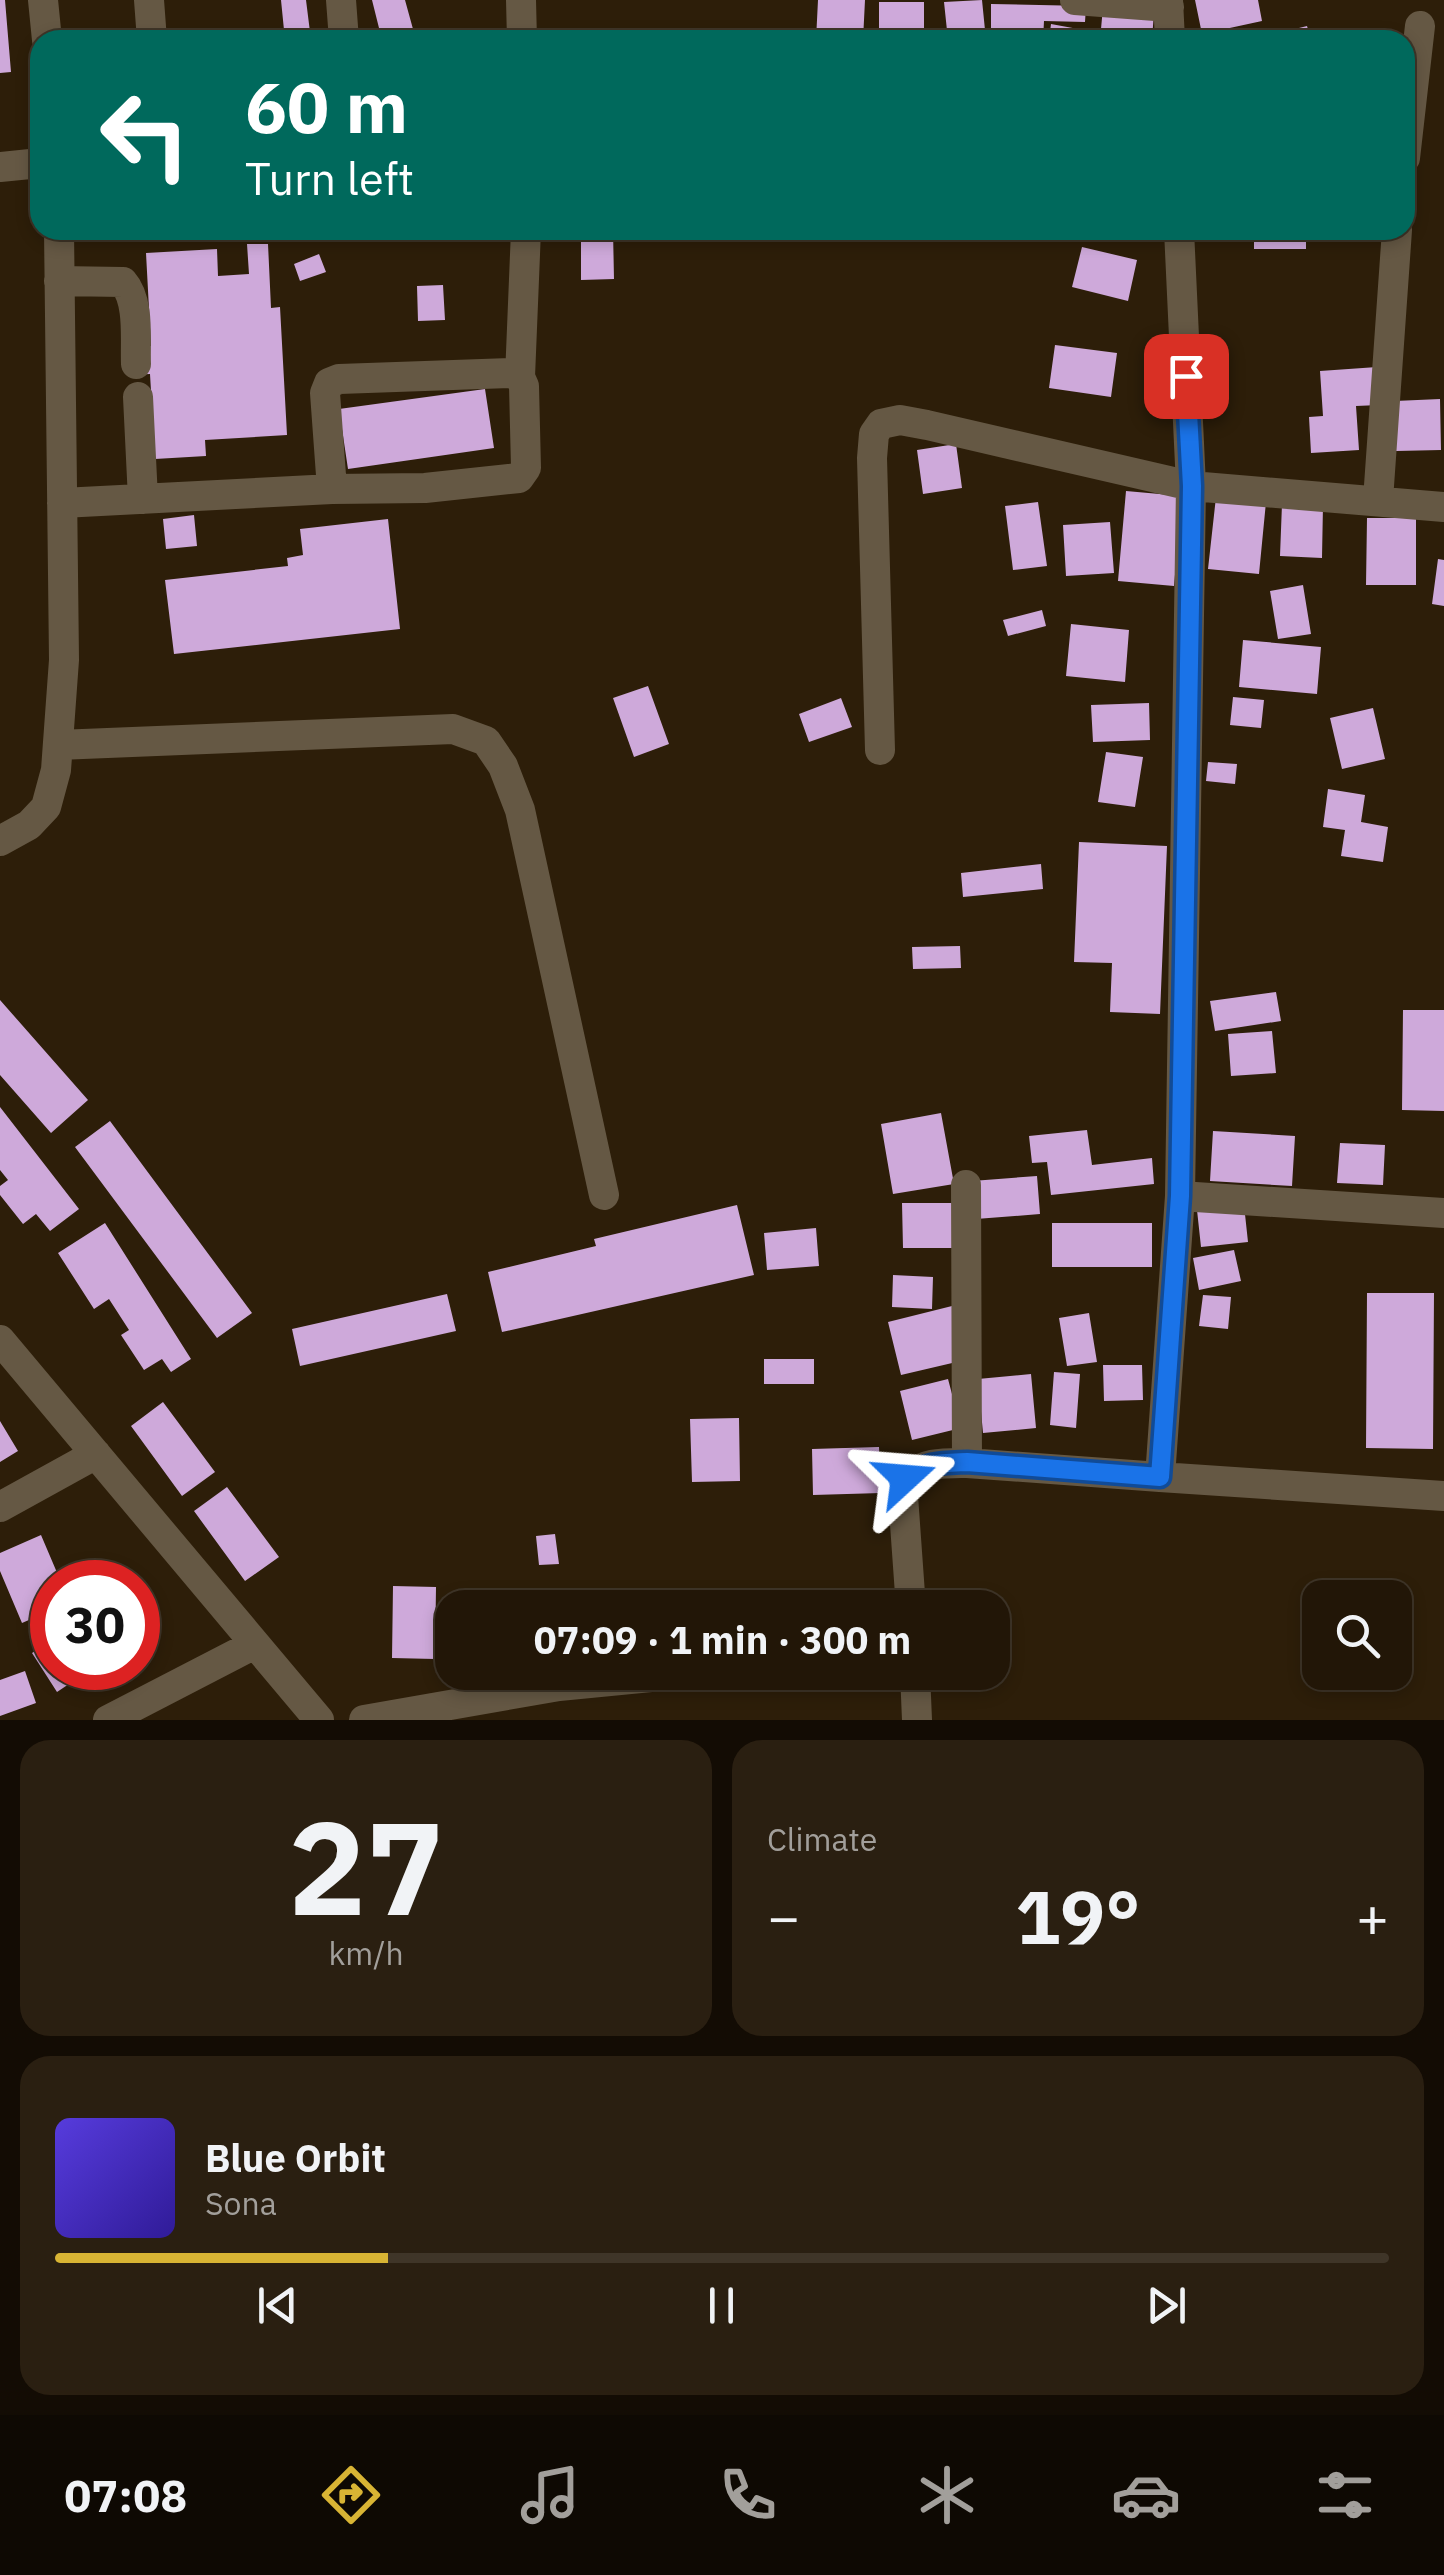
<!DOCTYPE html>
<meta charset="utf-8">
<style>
body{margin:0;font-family:"IBM Plex Sans",sans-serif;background:#2a1f11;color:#f1f3f6;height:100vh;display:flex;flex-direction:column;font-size:38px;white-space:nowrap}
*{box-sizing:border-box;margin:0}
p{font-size:32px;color:#a29f9b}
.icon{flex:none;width:55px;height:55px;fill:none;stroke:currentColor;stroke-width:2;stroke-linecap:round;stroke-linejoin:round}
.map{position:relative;height:1720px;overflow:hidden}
.drawer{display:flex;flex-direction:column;gap:20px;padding:20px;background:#130c04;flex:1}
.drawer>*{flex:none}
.guide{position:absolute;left:30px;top:30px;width:1385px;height:210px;border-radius:30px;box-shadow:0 5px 15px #0003,0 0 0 2px #3f3528;background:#00695c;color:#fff;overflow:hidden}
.fabs{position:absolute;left:1302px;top:1580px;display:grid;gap:20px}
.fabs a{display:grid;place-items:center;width:110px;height:110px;border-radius:20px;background:#221607;box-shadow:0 5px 15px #0003,0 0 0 2px #3f3528;font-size:50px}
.speed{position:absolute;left:30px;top:1560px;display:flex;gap:20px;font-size:50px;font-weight:700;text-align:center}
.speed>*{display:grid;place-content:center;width:130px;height:130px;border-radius:50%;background:#221607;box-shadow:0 5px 15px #0003,0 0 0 2px #3f3528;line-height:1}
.speed .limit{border:15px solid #d22;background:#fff;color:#111}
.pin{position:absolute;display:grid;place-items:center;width:85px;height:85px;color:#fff;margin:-42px;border-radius:20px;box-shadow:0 5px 15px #0006}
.me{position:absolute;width:110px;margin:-55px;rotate:71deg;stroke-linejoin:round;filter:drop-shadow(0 0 8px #0008)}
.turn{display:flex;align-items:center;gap:35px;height:210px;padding:0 50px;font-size:45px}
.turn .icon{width:130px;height:130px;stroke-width:2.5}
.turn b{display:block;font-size:70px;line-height:85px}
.big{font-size:75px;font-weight:700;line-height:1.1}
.drawer .card{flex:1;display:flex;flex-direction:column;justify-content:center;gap:15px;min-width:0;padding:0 35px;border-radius:30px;background:#2a1f11}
.drawer .dial{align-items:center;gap:0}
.dial b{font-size:130px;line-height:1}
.song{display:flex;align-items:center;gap:30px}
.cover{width:120px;height:120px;border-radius:15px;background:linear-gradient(135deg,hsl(250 70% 55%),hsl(250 70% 35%))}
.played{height:10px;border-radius:5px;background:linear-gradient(90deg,#d8b434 25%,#3f3528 25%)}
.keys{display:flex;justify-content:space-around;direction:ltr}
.heat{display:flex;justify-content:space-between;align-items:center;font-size:55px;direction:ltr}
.drawer .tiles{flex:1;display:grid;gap:20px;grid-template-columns:1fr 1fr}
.card:last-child{grid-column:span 2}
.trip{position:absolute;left:435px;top:1590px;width:575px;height:100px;border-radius:30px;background:#221607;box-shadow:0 5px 15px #0003,0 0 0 2px #3f3528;font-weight:700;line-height:100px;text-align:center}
.tab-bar{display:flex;height:160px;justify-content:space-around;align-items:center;background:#0e0903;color:#a29f9b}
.tab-bar .icon{width:70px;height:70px}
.tab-bar .selected{color:#d8b434}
.tab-bar b{font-size:45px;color:#f1f3f6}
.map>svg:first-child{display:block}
.building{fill:#cea9da}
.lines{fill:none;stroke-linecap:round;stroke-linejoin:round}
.minor{stroke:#655844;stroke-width:30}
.route-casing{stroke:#114b97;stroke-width:25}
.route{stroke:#1a73e8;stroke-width:18}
</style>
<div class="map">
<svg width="1444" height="1720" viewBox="0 0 1444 1720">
<rect width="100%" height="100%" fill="#2d1e09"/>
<path class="building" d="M0 0H5L11 72 0 73Z
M281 0H306L311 40H285Z
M372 0H405L416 40H382Z
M818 0H865L863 40H816Z
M982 0 986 40H948L944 2Z
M1195 0H1258L1262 21 1202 34Z
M879 2H924V40H879Z
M991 4 1086 6 1085 22 1044 21 1043 40H991Z
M1103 7 1154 12 1152 40H1100Z
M1051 24 1089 31 1088 40H1049Z
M1307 26 1311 40H1255V39Z
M581 230H613L614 279 581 280Z
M1254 230H1306V249H1254Z
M247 244H268L271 308 280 307 287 435 205 440 206 456 155 459 150 374 127 375 125 347 151 346 146 253 217 249 218 276 249 274Z
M1082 247 1137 260 1128 301 1072 287Z
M319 254 326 272 300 281 294 264Z
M443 285 445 320 418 321 417 286Z
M1055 345 1117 353 1111 397 1049 388Z
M1377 367 1379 405 1356 406 1359 450 1311 453 1309 417 1323 416 1320 371Z
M485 389 494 448 348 469 339 409Z
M1440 399 1441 450 1396 451 1395 401Z
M956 444 962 488 923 494 917 450Z
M1126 491 1182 496 1174 586 1118 581Z
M1216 497 1266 502 1259 574 1208 569Z
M1038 502 1047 566 1013 570 1005 506Z
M1282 504 1323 505 1322 558 1280 556Z
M194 515 197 546 166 549 163 519Z
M1367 518H1416V585H1366Z
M388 519 400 629 174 654 165 580 288 566 287 558 303 555 300 529Z
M1110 522 1114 573 1066 576 1063 525Z
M1438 559 1444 560V606L1432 604Z
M1303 585 1311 634 1278 639 1270 591Z
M1042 610 1046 626 1008 636 1003 620Z
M1071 624 1129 630 1125 682 1066 676Z
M1243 640 1321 647 1317 694 1239 687Z
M648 686 669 744 634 757 613 698Z
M1233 697 1264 700 1261 728 1230 725Z
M841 698 852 727 809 742 799 714Z
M1149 703 1150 740 1093 742 1091 705Z
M1373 708 1385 759 1342 769 1330 718Z
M1106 752 1143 757 1135 807 1098 802Z
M1208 762 1237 764 1235 784 1206 781Z
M1328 789 1365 795 1361 822 1388 827 1383 862 1341 856 1345 830 1323 827Z
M1079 842 1167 846 1160 1014 1110 1012 1112 963 1074 962Z
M1041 864 1043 889 963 897 961 873Z
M960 946 961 968 913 969 912 947Z
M1276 992 1281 1021 1215 1031 1210 1001Z
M0 1000 88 1100 51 1133 0 1075Z
M1403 1010H1444V1111L1402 1110Z
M1272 1031 1276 1073 1231 1076 1228 1034Z
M0 1107 79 1209 50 1231 36 1214 23 1224 0 1195V1186L8 1180 0 1170Z
M941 1113 954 1184 893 1194 881 1124Z
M110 1121 252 1313 217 1338 75 1147Z
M1087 1130 1092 1165 1152 1158 1154 1184 1051 1195 1047 1162 1032 1163 1029 1136Z
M1213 1131 1295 1136 1292 1186 1210 1181Z
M1340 1143 1385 1145 1383 1185 1337 1183Z
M1037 1176 1040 1214 976 1219 972 1181Z
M902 1203H963V1248H903Z
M737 1205 754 1275 502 1332 488 1272 596 1246 594 1239Z
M1244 1205 1248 1242 1201 1247 1197 1210Z
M105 1223 191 1359 171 1372 162 1359 144 1370 121 1335 129 1330 109 1299 94 1309 58 1253Z
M1052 1223H1152V1267H1052Z
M816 1228 819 1266 767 1270 764 1233Z
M1234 1250 1241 1281 1199 1290 1193 1258Z
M893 1275 933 1277 932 1309 892 1307Z
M1367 1293H1434L1433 1449 1366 1448Z
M447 1294 456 1331 300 1366 292 1329Z
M1203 1295 1231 1297 1228 1329 1199 1326Z
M952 1306 965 1360 901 1375 888 1322Z
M1089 1313 1097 1362 1067 1366 1059 1318Z
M764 1359H814V1384H764Z
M1103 1365H1142L1143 1400 1104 1401Z
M1054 1372 1080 1374 1076 1428 1050 1425Z
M1031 1374 1036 1428 983 1433 978 1379Z
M948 1379 961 1428 912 1440 900 1391Z
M163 1402 215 1472 182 1496 131 1426Z
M739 1418 740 1481 692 1482 690 1419Z
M0 1421 18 1451 0 1462Z
M879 1447 881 1493 813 1495 812 1449Z
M227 1487 279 1557 245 1581 194 1511Z
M555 1534 559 1564 539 1565 536 1536Z
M41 1535 61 1582H52V1610L22 1623 0 1571V1553Z
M393 1586 436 1587 435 1659 392 1658Z
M138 1625 148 1652 138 1656Z
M52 1640V1668H93L57 1692 32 1653Z
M25 1671 36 1703 0 1716V1680Z"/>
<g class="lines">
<path class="minor" d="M43 0 47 40
M149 0 152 40
M341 0 344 40
M521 0 522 40
M1075 0 1169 7
M1168 0 1170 40
M1405 158 1420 26
M0 167 40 163
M59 281 123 282C140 301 135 340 136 364
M138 397 143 499
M332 489 325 393 329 383 339 379 511 373 520 377
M1378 500 1397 230
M62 503 332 489 425 488 519 478 526 468 524 386 520 377 526 230
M58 745 453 729 486 741 503 766 520 810 604 1195
M880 750 872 458 874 434 881 424 900 420 927 425 1191 486 1444 507
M0 841 29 825 46 807 56 770 64 660 59 230
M966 1185 967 1463
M1180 1196 1444 1213
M0 1340 319 1720
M1160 1477 1444 1496
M0 1507 96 1454
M911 1608 903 1496 905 1478C924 1462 943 1463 967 1463L1160 1477 1180 1196 1191 486 1179 230
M915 1672 917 1720
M108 1720 255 1644
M364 1720 559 1686 702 1672"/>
</g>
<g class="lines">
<defs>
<path id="route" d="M905 1478C924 1462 943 1463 967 1462L1160 1477 1180 1196 1192 486 1186 376"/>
</defs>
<use href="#route" class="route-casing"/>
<use href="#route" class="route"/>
</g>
</svg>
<div class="fabs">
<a><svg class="icon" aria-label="search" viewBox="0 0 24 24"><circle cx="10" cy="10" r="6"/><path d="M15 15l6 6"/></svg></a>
</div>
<div class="speed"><div class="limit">30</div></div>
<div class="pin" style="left:1186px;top:376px;background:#d93025"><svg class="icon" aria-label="arrive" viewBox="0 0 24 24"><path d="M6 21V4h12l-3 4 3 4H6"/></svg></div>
<svg class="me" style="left:905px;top:1478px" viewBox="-20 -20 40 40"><path d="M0-17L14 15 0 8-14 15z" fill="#1a73e8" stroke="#fff" stroke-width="4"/></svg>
<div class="trip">07:09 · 1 min · 300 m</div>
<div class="guide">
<div class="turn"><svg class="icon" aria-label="left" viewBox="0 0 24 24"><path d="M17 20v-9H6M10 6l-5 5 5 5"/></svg><div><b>60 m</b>Turn left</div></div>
</div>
</div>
<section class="drawer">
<div class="tiles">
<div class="card dial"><b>27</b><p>km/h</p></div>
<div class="card"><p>Climate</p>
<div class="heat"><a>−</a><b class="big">19°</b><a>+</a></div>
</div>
<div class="card">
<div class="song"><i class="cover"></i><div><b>Blue Orbit</b><p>Sona</p></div></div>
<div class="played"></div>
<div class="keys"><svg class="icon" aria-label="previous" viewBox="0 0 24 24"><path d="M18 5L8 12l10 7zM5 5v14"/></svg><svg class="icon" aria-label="pause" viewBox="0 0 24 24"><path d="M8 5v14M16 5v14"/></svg><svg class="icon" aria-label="next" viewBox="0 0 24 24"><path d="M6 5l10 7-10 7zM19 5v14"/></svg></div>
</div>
</div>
</section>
<nav class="tab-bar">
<b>07:08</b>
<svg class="icon selected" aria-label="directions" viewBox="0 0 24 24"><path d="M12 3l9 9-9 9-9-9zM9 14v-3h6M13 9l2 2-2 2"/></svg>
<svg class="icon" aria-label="music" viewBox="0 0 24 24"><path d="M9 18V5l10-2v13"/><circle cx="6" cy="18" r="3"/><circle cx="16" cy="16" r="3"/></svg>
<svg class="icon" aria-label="phone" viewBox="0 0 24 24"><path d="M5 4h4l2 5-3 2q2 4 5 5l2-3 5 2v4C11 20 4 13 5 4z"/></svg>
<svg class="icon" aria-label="climate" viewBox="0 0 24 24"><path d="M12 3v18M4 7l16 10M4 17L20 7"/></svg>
<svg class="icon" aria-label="car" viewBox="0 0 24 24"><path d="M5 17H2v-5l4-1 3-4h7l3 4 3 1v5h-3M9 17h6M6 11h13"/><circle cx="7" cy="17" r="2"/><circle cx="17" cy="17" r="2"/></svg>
<svg class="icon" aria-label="filters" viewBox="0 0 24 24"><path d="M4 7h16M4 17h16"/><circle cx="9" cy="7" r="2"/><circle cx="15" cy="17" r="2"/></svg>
</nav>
